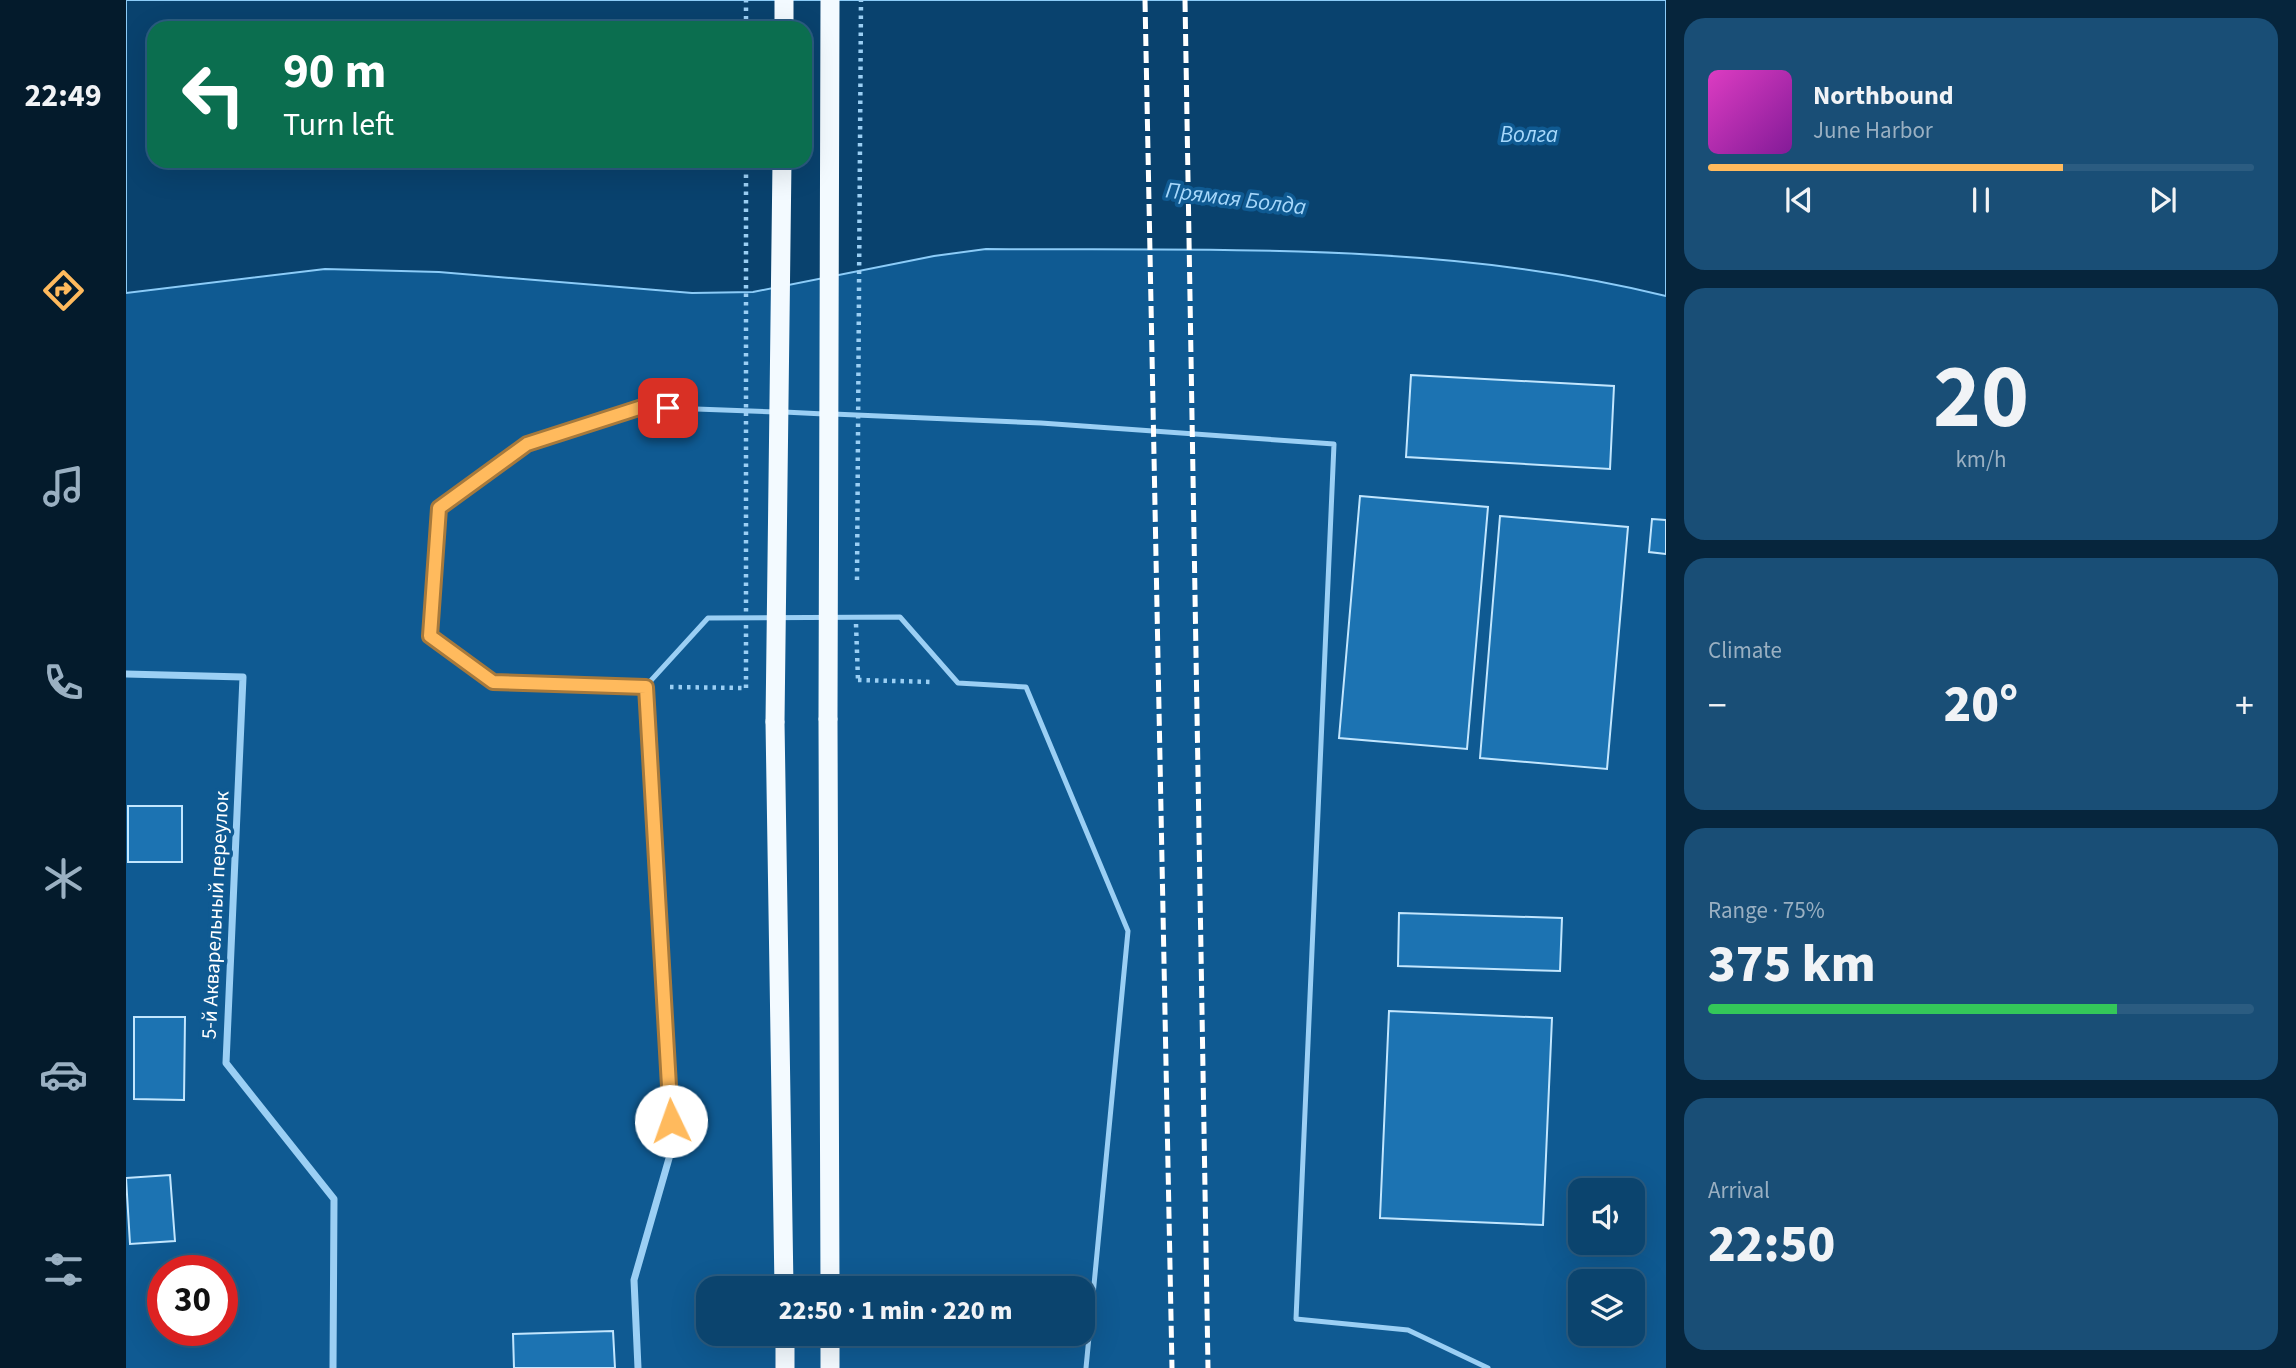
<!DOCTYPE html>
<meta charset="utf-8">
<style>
body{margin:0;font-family:"Source Sans 3",sans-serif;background:#194e76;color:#f1f3f6;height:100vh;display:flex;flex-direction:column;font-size:26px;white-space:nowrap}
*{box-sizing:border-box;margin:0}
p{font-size:23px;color:#9ab0c2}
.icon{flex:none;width:38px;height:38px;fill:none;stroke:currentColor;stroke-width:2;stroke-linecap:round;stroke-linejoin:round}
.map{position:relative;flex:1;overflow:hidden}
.drawer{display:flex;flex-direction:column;gap:18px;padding:18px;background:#06253c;width:630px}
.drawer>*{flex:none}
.banner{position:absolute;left:21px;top:21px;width:665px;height:147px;border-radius:21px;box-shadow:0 7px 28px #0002,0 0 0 2px #2b5c81;background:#0b6e4f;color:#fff;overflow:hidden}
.fabs{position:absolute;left:1442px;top:1178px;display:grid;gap:14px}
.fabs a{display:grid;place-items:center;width:77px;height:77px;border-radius:14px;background:#0b446e;box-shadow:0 7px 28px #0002,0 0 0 2px #2b5c81;font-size:35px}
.speed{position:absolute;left:21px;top:1255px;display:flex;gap:14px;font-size:35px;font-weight:700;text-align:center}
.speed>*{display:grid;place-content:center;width:91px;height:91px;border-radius:50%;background:#0b446e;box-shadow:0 7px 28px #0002,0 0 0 2px #2b5c81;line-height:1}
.speed .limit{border:10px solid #d22;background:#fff;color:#111}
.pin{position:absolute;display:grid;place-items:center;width:60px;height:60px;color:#fff;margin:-30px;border-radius:14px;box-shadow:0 4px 10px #0006}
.me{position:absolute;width:77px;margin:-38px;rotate:357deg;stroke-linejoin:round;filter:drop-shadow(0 0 5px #0008)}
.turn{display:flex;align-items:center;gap:24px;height:147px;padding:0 21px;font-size:32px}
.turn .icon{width:91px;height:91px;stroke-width:2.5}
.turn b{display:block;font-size:49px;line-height:60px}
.big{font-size:52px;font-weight:800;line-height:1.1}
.drawer .widget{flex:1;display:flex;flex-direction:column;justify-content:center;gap:10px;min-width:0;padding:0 24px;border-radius:21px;background:#194e76}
.drawer .dial{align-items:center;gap:0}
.dial b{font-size:91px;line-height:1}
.song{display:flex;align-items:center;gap:21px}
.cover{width:84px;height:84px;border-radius:10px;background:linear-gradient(135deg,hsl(310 70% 55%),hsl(290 70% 35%))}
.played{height:7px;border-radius:4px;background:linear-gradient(90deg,#ffba5d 65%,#2b5c81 65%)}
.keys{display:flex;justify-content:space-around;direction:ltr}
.heat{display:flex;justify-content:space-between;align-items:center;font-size:38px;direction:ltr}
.charge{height:10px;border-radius:5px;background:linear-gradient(90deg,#34c759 75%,#2b5c81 0)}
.trip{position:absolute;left:570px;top:1276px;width:399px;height:70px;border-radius:21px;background:#0b446e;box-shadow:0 7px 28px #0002,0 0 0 2px #2b5c81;font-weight:800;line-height:70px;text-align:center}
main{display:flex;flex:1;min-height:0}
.menu{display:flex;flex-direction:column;width:126px;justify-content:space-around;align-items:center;background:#041b2c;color:#9ab0c2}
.menu .icon{width:49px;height:49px}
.menu .current{color:#ffba5d}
.menu b{font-size:32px;color:#f1f3f6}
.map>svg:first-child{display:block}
.water{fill:#09426e;stroke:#8cccf8;stroke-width:2;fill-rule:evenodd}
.building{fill:#1c73b2;stroke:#c2e6fe;stroke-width:2}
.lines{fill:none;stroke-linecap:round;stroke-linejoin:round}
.path{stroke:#9bcff4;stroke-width:4.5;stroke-dasharray:3.5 5;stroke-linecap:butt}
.service{stroke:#9bcff4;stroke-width:5}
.minor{stroke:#9bcff4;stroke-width:7}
.trunk{stroke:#f3faff;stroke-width:19}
.rail{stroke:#fff;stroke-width:5;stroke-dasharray:12 5;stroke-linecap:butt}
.path-bridge{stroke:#9bcff4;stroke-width:4.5;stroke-dasharray:3.5 5;stroke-linecap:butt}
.trunk-bridge{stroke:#f3faff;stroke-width:19}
.route-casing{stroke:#a6793c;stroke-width:18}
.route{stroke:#ffba5d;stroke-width:12}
.labels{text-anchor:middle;stroke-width:7;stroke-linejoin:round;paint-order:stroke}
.street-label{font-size:21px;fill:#fff;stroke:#0f5a92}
.water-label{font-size:23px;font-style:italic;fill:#a7d8fb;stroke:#0f5a92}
</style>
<main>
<nav class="menu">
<b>22:49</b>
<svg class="icon current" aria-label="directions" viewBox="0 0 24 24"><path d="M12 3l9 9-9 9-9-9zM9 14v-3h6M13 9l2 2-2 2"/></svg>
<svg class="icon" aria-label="music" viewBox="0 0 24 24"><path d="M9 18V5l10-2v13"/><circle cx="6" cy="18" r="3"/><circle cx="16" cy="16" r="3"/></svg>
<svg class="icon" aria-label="phone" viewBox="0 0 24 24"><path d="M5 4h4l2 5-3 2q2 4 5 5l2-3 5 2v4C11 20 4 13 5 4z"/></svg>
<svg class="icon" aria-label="climate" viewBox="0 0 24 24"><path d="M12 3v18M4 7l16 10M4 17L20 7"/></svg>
<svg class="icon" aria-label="car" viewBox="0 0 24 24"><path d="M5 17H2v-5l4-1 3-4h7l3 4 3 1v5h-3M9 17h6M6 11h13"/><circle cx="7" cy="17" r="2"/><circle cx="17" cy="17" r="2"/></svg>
<svg class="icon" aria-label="filters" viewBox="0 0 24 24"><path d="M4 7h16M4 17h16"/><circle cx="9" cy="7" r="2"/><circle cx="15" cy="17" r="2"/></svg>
</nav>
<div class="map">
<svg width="1540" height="1368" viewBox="0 0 1540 1368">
<rect width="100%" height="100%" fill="#0f5a92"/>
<path class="water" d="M0 0H1540V296C1318 241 1087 251 860 249L808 256 627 292 566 293 313 272 199 269 0 293ZM28 28H679V161H28Z"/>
<path class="building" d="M1285 375 1488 386 1484 469 1280 457Z
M1234 496 1362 507 1341 749 1213 738Z
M1374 516 1502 527 1481 769 1354 758Z
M1526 519 1540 520V554L1523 552Z
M2 806H56V862H2Z
M1273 913 1436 918 1434 971 1272 966Z
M1263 1011 1426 1018 1417 1225 1254 1218Z
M8 1017H59L58 1100 8 1099Z
M44 1175 49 1241 4 1244 0 1178Z
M487 1331 489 1368H388L387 1334Z"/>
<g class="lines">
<path class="path" d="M620 28V0
M732 680 808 682
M544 687 620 688"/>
<path class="service" d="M658 412 698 414
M707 414 915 423 1208 444 1170 1319 1282 1330 1362 1368
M313 508 402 445 516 407 649 412
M519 687 582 618 774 617 832 683 900 687 1002 931 960 1368"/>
<path class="minor" d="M313 508 304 636 367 682 519 687 546 1148 508 1280 512 1368
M0 674 117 677 100 1063 208 1199 207 1368"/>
<path class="trunk" d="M658 28V0
M702 719 704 1288
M649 722 658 1288
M659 1334V1368
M704 1334V1368"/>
<path class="rail" d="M1019 0 1046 1368
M1059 0 1082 1368"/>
<path class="path-bridge" d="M731 580 735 0
M730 624 732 680
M620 688V161"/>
<path class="trunk-bridge" d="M702 719 704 0
M649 722 656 161"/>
</g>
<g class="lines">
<defs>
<path id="route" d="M542 408 516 407 401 444 313 508 304 636 367 682 520 687 545 1121"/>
</defs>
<use href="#route" class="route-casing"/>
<use href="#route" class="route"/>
</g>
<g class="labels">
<g class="street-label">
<text transform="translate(89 915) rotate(-87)" y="7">5-й Акварельный переулок</text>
</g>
<g class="water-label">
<text x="1403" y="142">Волга</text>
<text transform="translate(1110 198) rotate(7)" y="8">Прямая Болда</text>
</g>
</g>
</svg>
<div class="fabs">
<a><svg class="icon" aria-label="sound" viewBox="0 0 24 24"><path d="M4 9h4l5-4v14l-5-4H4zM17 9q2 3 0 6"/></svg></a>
<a><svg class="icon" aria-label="layers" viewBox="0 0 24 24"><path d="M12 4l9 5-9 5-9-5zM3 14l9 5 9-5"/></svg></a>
</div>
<div class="speed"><div class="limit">30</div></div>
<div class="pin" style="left:542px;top:408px;background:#d93025"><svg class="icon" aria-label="arrive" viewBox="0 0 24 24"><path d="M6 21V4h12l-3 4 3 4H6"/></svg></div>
<svg class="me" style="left:545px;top:1121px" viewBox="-20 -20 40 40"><circle r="19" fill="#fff"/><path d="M0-13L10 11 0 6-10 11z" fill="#ffba5d"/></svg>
<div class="trip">22:50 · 1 min · 220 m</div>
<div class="banner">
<div class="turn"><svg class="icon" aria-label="left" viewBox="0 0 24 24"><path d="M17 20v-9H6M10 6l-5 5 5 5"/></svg><div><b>90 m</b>Turn left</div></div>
</div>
</div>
<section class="drawer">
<div class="widget">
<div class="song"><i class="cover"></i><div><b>Northbound</b><p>June Harbor</p></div></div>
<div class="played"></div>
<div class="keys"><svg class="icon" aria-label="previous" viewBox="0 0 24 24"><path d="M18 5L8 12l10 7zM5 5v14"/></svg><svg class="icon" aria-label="pause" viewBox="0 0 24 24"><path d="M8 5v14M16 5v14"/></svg><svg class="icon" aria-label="next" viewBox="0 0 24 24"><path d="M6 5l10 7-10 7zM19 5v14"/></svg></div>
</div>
<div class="widget dial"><b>20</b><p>km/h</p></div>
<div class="widget"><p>Climate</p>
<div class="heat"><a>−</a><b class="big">20°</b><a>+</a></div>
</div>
<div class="widget"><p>Range · 75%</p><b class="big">375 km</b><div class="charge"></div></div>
<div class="widget"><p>Arrival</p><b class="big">22:50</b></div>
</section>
</main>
